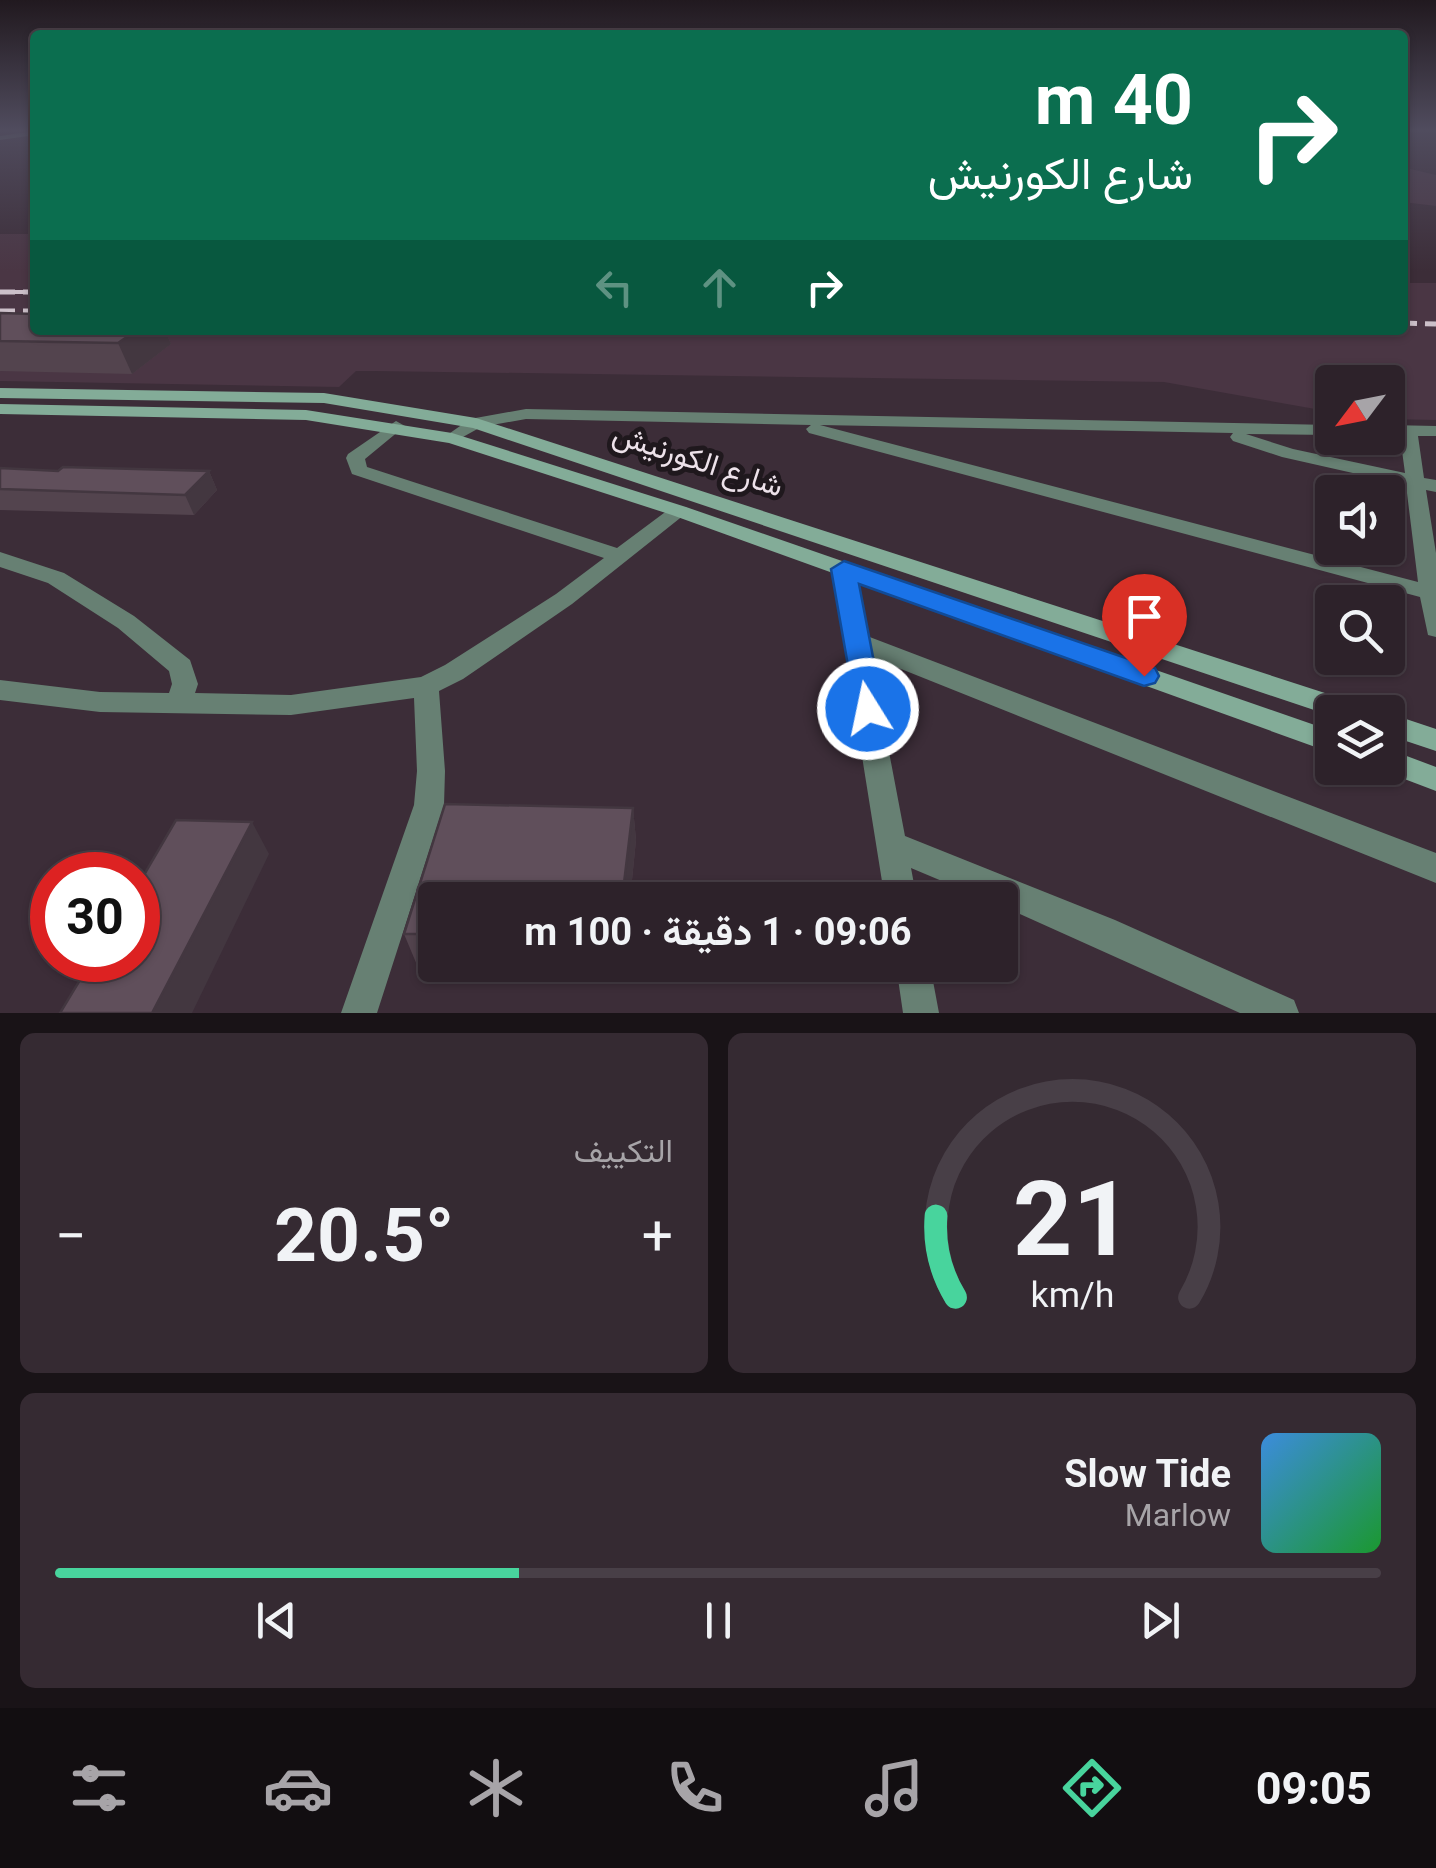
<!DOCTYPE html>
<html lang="ar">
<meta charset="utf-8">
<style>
body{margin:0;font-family:Roboto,Vazirmatn,sans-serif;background:#352a32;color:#f1f3f6;direction:rtl;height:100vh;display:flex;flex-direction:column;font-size:38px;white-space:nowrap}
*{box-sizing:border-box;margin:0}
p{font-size:32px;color:#a7a4a8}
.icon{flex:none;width:55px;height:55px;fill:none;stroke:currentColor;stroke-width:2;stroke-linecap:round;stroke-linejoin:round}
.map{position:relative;height:1013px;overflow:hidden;direction:ltr}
.drawer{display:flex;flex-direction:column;gap:20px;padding:20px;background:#191317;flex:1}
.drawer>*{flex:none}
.hud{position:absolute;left:30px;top:30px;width:1378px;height:305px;border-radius:10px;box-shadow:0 2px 8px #0004,0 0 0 2px #483f47;direction:rtl;background:#0b6e4f;color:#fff;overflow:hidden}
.needle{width:65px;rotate:238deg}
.buttons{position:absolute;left:1315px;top:365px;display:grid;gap:20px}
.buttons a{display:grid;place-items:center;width:90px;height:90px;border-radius:10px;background:#2d222a;box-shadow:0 2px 8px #0004,0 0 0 2px #483f47;font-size:50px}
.speed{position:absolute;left:30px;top:852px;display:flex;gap:20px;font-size:50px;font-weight:700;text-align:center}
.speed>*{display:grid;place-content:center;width:130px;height:130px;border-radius:50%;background:#2d222a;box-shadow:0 2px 8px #0004,0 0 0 2px #483f47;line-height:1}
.speed .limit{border:15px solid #d22;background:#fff;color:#111}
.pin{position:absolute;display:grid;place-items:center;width:85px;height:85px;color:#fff;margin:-102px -42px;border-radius:50% 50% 50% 0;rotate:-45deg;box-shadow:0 0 10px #0007}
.pin .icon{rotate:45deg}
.me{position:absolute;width:110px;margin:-55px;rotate:350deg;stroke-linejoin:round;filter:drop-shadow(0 0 8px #0008)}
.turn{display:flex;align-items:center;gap:35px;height:210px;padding:0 50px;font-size:45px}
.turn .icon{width:130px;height:130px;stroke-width:2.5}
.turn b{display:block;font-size:70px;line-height:85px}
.lanes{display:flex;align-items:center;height:95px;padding:0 50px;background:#0003;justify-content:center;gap:50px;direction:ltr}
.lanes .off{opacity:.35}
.big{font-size:75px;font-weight:700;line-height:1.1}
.drawer .widget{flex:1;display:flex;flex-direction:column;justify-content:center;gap:15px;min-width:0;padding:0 35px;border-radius:15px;background:#352a32}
.drawer .dial{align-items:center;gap:0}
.dial svg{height:260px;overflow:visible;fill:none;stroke:#483f47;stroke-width:7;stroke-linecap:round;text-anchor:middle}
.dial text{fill:#f1f3f6;stroke:none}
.song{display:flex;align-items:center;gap:30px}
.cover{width:120px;height:120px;border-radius:15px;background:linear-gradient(135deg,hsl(210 70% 55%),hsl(130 70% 35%))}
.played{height:10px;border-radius:5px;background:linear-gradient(90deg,#48d49d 35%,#483f47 35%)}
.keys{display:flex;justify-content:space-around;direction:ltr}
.heat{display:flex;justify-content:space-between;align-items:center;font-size:55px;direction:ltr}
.drawer .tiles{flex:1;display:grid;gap:20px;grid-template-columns:1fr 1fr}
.widget:last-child{grid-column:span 2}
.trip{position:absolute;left:418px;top:882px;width:600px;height:100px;border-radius:10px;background:#2d222a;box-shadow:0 2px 8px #0004,0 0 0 2px #483f47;font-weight:700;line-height:100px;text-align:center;direction:rtl}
.dock{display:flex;height:160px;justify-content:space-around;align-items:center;background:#120e11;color:#a7a4a8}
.dock .icon{width:70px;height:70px}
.dock .active{color:#48d49d}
.dock b{font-size:45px;color:#f1f3f6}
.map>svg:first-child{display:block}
.built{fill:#4a3644}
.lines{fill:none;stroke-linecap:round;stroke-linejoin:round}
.street{fill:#678073;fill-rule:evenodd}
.secondary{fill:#83ac98;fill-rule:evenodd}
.rail-far1{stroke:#ccc0c9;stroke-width:4;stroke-dasharray:9 5;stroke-linecap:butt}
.rail{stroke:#ccc0c9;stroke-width:5;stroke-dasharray:15 8;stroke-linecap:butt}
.wall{fill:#53444e}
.shaded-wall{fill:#433740}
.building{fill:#604f5b;stroke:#433740;stroke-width:2.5}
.route{fill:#1a73e8;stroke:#114b97;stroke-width:2.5}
.labels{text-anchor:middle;stroke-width:10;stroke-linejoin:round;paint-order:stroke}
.street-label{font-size:30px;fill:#ede2ea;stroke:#1f181d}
</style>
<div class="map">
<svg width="1436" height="1013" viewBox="0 0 1436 1013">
<rect width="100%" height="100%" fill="#3c2d38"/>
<path class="built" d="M1402 167 1436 175V206L1403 202Z
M0 234H35V330H1402L1403 283H1436V420L1388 419V382H1332V412L1164 382 374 371H356L339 387 0 381Z"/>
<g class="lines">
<path class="street" d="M35 131V135L0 140V136Z
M526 409 1332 425V435L1246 434 1293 449 1405 473 1400 436 1388 435V425L1436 426V436H1418L1424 478 1436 480V492L1426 490 1436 553V637L1428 635 1420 597 809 433 806 429 811 425 526 419 481 427 452 443 443 438 470 419ZM820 425 1233 433 1230 437 1233 441 1282 457 1406 485 1418 582Z
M396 421 405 426 365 459 367 467 617 548 672 507H686L689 511 572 604 463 679 439 691 445 771 444 805 377 1013H341L414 805 417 771 414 698 291 715 100 712 0 700V680L100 692 169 693 172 684 169 671 118 628 48 583 0 567V552L64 573 134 616 190 660 198 684 195 693 291 695 421 677 445 665 556 594 604 558 352 474 346 458 348 454Z
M843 562 854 569 867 636 1436 853V883L871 657 905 836 1115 920 1294 1000 1299 1013H1240L1000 905V900H987L911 868 917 900H885L832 569Z
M896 965H930L939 1013H903Z"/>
<path class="secondary" d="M0 388 324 393 476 418 1362 705 1366 712H1332V716L473 428 324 403 0 398Z
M0 404 306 410 452 433 686 507 1332 731V753L672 515 449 443 306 420 0 414Z
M1388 713 1436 729V751L1388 735Z
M1388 749 1436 767V791L1378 769 1388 768Z"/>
<path class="rail-far1" d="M0 292H35"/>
<path class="rail" d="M0 292H35
M0 311H35
M1402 323 1436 324"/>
</g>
<path class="wall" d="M0 313 35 330H165L171 344 132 374 0 371Z
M0 468 58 471H209L217 490 194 515 0 510Z
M445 804 633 808 636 840 630 900H435V965H623L622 970 417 965 404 934Z"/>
<path class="shaded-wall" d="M137 330H165L171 344 132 374 118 343Z
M209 471 217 490 194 515 185 495Z
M633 808 636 840 630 900H622Z
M252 822 269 854 192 1013H152Z"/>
<path class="building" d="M0 313 35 314V330H137L118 343 0 341Z
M63 467 209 471 185 495 0 489V468L58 471Z
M445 804 633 808 622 900H435V934H404Z
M176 820 252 822 152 1013H60L92 960H138V885Z"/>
<linearGradient id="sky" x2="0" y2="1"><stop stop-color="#21191f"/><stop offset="0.48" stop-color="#504c5e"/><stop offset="1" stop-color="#504c5e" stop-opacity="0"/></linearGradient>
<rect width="1436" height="271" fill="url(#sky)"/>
<path class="route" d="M844 561 1155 668 1159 676 1155 683 1144 686 859 584 883 709 879 717 868 721 857 717 831 569Z"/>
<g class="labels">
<g class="street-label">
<text transform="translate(698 460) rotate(18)" y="10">شارع الكورنيش</text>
</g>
</g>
</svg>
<div class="buttons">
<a><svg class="needle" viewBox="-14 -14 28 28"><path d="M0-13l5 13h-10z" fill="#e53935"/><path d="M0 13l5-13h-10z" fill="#a7a4a8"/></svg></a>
<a><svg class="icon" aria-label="sound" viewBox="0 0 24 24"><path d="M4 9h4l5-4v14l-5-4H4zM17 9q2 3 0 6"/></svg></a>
<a><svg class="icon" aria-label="search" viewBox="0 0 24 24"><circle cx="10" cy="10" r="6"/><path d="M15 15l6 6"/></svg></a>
<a><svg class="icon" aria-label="layers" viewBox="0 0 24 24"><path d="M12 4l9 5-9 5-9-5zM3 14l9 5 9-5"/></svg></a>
</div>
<div class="speed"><div class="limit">30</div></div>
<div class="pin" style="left:1144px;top:676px;background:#d93025"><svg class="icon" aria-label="arrive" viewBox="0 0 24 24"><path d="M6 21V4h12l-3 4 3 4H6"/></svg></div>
<svg class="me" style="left:868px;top:709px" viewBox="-20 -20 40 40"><circle r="17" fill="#1a73e8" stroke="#fff" stroke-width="3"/><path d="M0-11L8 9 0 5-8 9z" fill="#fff"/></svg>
<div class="trip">09:06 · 1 دقيقة · 100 m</div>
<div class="hud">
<div class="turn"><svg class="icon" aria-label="right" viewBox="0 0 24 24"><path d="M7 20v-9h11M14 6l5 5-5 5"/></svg><div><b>40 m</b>شارع الكورنيش</div></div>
<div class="lanes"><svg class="icon off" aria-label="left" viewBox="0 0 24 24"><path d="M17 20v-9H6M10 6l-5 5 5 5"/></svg><svg class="icon off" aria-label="ahead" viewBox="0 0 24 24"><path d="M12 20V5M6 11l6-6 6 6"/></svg><svg class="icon" aria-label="right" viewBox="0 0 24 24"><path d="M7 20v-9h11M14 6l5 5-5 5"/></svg></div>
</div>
</div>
<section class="drawer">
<div class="tiles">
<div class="widget dial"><svg viewBox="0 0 100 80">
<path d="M14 69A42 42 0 1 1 86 69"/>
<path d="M14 69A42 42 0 0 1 8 44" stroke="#48d49d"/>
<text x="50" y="56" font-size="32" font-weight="700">21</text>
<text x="50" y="72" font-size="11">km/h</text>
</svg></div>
<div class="widget"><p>التكييف</p>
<div class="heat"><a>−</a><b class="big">20.5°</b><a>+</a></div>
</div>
<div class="widget">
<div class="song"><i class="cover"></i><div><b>Slow Tide</b><p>Marlow</p></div></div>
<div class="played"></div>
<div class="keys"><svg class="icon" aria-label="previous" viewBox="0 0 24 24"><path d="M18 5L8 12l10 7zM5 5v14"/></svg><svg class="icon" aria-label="pause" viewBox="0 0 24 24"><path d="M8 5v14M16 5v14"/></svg><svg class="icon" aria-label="next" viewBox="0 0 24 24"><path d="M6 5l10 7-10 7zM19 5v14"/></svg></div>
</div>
</div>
</section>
<nav class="dock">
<b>09:05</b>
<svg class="icon active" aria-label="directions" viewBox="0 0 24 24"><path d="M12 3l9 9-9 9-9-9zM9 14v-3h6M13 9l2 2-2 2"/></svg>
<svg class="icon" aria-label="music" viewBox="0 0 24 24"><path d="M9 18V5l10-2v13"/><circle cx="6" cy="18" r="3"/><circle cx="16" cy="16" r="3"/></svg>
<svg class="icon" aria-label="phone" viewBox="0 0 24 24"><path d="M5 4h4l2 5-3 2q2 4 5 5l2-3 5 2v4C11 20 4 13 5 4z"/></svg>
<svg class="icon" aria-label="climate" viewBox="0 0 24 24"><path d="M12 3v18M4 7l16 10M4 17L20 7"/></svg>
<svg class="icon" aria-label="car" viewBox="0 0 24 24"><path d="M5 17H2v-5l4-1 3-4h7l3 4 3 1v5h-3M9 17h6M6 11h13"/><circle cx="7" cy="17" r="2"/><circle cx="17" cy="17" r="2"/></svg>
<svg class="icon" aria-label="filters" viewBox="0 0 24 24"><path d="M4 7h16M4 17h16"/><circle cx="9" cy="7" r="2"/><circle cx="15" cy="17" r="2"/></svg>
</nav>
